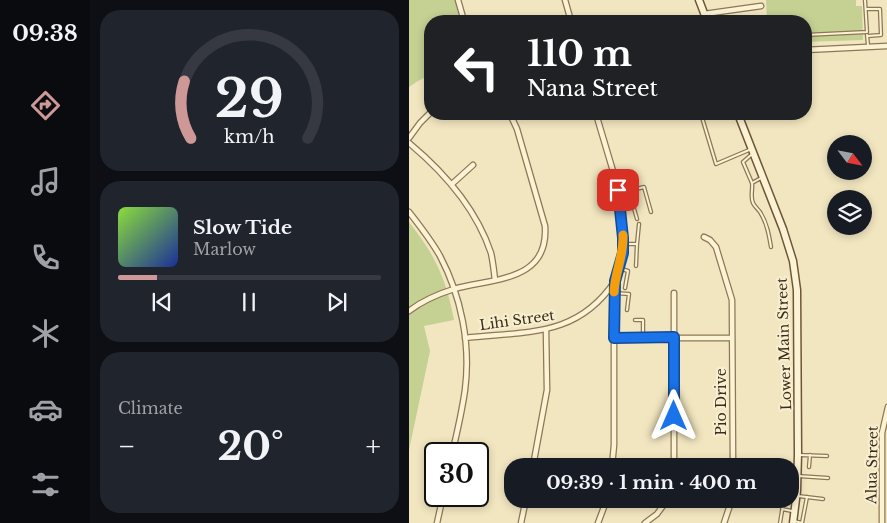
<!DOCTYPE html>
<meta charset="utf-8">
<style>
body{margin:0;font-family:"Libre Baskerville",serif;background:#20242c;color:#f1f3f6;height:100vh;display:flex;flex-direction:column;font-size:19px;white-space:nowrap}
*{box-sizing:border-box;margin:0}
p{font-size:16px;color:#9ea1a6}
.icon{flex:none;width:28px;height:28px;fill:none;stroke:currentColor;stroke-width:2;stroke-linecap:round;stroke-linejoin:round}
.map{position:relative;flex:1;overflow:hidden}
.side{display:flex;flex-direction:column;gap:10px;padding:10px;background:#0d0f14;width:319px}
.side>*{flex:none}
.top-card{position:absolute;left:15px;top:15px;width:388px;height:105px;border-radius:20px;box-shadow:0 2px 8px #0003;background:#202124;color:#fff;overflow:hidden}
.needle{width:32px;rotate:122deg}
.buttons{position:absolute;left:418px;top:135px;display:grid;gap:10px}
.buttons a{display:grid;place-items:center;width:45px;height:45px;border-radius:50%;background:#171b24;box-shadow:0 2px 8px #0003;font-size:25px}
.speed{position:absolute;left:15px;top:442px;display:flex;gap:10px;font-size:25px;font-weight:700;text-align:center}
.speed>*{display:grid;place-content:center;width:65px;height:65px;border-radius:50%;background:#171b24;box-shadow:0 2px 8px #0003;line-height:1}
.speed .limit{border:2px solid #111;border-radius:8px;background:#fff;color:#111}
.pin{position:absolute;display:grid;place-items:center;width:42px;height:42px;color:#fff;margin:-21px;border-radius:10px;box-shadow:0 2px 8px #0006}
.me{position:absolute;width:55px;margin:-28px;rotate:0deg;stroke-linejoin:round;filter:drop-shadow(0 0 4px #0008)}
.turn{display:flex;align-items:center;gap:18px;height:105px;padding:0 20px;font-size:22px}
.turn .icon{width:65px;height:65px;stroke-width:2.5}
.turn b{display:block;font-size:35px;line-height:42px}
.big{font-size:38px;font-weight:700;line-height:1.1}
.side .card{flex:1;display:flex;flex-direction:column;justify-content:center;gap:8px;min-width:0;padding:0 18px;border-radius:20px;background:#20242c}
.side .dial{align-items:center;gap:0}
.dial svg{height:130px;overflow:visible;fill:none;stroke:#363941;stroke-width:7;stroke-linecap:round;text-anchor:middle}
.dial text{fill:#f1f3f6;stroke:none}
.song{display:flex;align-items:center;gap:15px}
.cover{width:60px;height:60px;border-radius:8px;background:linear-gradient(135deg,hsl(90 70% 55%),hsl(230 70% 35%))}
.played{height:5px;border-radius:2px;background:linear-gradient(90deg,#cd9896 15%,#363941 15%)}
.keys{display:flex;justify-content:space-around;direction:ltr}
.heat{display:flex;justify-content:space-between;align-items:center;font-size:28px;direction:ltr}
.trip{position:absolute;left:95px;top:458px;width:295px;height:50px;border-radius:20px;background:#171b24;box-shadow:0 2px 8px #0003;font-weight:700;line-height:50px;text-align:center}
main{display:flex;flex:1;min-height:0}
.dock{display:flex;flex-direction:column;width:90px;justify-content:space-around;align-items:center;background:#090b0e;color:#9ea1a6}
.dock .icon{width:35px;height:35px}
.dock .current{color:#cd9896}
.dock b{font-size:22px;color:#f1f3f6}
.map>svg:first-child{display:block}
.green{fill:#c5d093}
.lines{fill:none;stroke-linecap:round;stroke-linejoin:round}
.lane-casing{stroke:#8c7756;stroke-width:4.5}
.street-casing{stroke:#8c7756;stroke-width:7}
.secondary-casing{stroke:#6e5739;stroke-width:9}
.lane{stroke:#fcf2d4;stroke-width:2}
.street{stroke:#fcf2d4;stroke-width:4.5}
.secondary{stroke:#fcf2d4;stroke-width:6}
.route-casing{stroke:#114b97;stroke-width:12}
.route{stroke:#1a73e8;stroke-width:9}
.slow{stroke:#f59e0b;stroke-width:9}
.labels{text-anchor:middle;stroke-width:4;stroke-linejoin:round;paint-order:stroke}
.street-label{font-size:14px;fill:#3a2d1c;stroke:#f8efd0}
</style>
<main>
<nav class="dock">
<b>09:38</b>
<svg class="icon current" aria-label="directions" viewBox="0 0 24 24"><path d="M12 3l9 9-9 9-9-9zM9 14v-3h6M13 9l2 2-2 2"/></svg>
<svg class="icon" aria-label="music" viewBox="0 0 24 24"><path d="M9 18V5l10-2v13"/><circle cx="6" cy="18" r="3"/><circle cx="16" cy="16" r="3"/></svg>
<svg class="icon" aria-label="phone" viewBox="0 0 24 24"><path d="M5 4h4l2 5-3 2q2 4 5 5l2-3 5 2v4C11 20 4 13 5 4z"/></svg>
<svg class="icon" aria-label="climate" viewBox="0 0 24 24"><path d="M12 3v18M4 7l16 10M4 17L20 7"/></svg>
<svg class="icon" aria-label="car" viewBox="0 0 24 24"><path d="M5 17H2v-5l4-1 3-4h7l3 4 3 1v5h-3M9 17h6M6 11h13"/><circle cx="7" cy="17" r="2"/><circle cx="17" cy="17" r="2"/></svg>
<svg class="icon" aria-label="filters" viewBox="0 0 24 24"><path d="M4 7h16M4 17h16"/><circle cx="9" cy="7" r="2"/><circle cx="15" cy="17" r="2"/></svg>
</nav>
<section class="side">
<div class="card dial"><svg viewBox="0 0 100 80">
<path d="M14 69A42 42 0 1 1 86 69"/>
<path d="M14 69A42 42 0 0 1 10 34" stroke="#cd9896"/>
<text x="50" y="56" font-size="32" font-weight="700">29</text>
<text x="50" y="72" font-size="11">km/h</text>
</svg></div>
<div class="card">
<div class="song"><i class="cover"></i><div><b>Slow Tide</b><p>Marlow</p></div></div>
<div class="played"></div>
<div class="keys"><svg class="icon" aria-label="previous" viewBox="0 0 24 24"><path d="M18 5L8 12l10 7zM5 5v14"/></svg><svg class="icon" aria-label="pause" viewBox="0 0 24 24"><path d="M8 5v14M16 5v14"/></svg><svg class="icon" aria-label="next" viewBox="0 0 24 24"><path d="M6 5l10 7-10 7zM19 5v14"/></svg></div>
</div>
<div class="card"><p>Climate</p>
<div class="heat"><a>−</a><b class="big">20°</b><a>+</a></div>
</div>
</section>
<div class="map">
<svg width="479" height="523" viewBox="0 0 479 523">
<rect width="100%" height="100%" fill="#f2e6c0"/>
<path class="green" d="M0 0H46L51 21H21V75L9 81 0 87Z
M357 0H447V6H453L454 40 396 42V21H358Z
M0 222C26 255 37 278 45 320L15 326 21 351 0 450Z"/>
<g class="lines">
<defs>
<path id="lane" d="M458 9H471L472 35 459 36
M396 35 458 32 456 0
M458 35 459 45
M292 114 307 164 340 150
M342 155 334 162 343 183 352 178
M343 183C344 190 341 196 344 203 346 207 349 209 351 212 358 223 360 235 362 247
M220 191 235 187 242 212
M210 194 220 191 228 219
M214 244H228L227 266
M228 244 230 224
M210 268 219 271 216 288
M205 293 220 294 218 310
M226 320H234V338
M390 455 418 456
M400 467 401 455
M389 476 419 478
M389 496 414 499
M373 509 383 511
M385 521 393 523 398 497
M371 523 375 499"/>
<path id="street" d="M49 0 55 21
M156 0 162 21
M295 14 352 6
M396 50 479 46
M187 114 204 171 212 209 214 238V253L206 281 205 303V445L203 466
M0 138 11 123 21 113
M0 143C36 173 67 208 82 253 84 262 85 271 86 280
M43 184 64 165
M0 212C11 226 22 240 31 256 52 296 62 344 56 390 53 411 48 433 43 454
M295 237 301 240 307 247 323 300 324 466
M265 293V466
M0 311C13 301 29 294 45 289 84 278 140 282 136 226L108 129 101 114
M56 338C117 331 168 338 206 281
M205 338H323
M124 466 138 390 137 329
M28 523 34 496
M112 523 117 499
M189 523 198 499
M236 523 248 514 259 499
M315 523 323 499
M473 523V433L479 407"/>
<path id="secondary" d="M290 0 298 21
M329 114 374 229 384 261 388 290 389 454 388 491 384 523"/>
</defs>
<use href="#lane" class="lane-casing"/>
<use href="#street" class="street-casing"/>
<use href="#secondary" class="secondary-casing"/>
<use href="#lane" class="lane"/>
<use href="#street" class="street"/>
<use href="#secondary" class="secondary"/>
</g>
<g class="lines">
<defs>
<path id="route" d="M209 190 214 238V253L206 281 205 338 265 337V416"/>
</defs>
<use href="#route" class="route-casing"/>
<use href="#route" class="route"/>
<path class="slow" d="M205 292C206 272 215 255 214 235"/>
</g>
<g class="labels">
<g class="street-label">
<text transform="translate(108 320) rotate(-8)" y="5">Lihi Street</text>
<text transform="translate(375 344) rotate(-92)" y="5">Lower Main Street</text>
<text transform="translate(312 402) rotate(-90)" y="5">Pio Drive</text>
<text transform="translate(463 465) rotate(-89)" y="5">Alua Street</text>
</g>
</g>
</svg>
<div class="buttons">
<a><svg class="needle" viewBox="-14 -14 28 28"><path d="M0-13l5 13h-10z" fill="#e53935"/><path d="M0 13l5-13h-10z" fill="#9ea1a6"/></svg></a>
<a><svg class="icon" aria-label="layers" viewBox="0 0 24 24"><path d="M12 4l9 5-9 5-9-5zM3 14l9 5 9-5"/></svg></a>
</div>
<div class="speed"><div class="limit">30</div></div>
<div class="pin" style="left:209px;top:190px;background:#d93025"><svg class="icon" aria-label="arrive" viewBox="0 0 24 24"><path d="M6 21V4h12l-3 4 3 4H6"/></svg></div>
<svg class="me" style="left:265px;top:416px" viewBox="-20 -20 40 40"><path d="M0-17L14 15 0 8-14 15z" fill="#1a73e8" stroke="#fff" stroke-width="4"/></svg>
<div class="trip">09:39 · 1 min · 400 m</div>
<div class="top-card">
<div class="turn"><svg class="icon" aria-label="left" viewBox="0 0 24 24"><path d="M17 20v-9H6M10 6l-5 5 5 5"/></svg><div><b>110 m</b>Nana Street</div></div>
</div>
</div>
</main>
